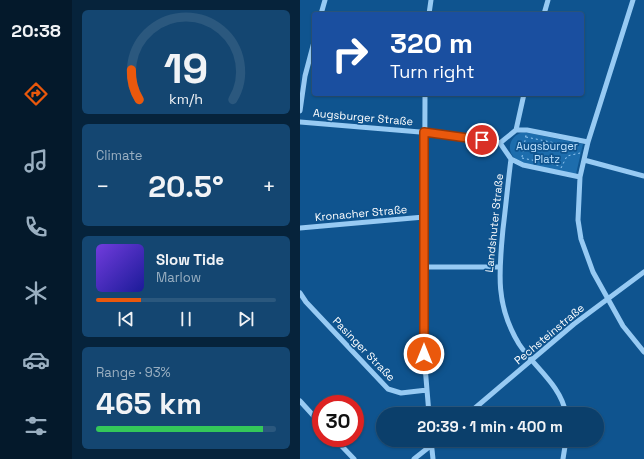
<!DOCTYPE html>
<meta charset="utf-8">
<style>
body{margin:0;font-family:"Space Grotesk",sans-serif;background:#144671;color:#f1f3f6;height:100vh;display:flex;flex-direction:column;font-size:15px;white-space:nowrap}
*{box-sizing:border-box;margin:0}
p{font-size:13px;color:#9aafc1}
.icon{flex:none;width:22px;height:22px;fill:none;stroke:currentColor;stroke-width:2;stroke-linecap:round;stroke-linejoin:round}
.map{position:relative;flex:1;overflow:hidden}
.details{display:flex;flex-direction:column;gap:10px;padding:10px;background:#06233b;width:228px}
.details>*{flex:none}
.banner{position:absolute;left:12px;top:12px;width:272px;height:84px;border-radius:4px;box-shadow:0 1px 3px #0004,0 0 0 1px #2b587e;background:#1a4fa0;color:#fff;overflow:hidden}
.speed{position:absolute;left:12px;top:395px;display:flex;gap:8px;font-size:20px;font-weight:700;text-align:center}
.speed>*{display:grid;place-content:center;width:52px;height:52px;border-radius:50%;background:#0b3f6b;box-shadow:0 1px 3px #0004,0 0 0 1px #2b587e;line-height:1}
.speed .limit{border:6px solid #d22;background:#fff;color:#111}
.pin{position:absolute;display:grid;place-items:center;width:34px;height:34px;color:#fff;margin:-17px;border:2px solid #fff;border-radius:50%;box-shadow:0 1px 4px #0007}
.me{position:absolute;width:44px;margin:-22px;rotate:0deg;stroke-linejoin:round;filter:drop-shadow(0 0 3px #0008)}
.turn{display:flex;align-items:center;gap:14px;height:84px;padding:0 12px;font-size:18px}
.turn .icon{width:52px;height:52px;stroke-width:2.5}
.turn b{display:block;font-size:28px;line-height:34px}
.big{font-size:30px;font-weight:700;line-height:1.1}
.details .card{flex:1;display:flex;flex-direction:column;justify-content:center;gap:6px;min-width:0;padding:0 14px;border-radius:6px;background:#144671}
.details .dial{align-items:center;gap:0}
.dial svg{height:104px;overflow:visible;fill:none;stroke:#2b587e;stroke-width:7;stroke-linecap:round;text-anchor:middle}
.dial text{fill:#f1f3f6;stroke:none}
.song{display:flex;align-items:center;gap:12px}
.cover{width:48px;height:48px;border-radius:6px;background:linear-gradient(135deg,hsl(260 70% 55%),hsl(240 70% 35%))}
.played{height:4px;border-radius:2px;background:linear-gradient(90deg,#ea580c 25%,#2b587e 25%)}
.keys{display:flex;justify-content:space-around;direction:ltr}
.heat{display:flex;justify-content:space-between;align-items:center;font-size:22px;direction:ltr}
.charge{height:6px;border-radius:3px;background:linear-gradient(90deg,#34c759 93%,#2b587e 0)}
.trip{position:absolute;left:76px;top:407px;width:228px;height:40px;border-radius:20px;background:#0b3f6b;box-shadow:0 1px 3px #0004,0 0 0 1px #2b587e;font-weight:700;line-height:40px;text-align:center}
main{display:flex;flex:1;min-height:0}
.menu{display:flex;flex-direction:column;width:72px;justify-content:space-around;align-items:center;background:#04192b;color:#9aafc1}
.menu .icon{width:28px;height:28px}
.menu .selected{color:#ea580c}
.menu b{font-size:18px;color:#f1f3f6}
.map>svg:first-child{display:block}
.green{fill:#1d6dad}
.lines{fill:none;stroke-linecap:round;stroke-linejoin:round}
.path{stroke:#97caf3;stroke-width:1;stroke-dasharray:2 3;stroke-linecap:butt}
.minor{stroke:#97caf3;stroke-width:5}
.route-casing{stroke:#983908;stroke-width:10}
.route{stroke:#ea580c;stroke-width:7}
.labels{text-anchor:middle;stroke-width:3.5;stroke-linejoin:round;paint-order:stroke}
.street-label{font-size:11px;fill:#fff;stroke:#0f548f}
.park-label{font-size:11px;fill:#bee2fe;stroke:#0f548f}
</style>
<main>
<nav class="menu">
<b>20:38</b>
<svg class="icon selected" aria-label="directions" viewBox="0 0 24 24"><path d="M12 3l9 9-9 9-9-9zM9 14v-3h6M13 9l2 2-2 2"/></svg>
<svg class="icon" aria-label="music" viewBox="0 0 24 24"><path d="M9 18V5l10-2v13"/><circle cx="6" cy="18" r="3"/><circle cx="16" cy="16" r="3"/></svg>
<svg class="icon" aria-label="phone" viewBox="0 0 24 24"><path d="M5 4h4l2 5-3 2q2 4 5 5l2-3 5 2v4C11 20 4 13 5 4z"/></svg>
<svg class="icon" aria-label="climate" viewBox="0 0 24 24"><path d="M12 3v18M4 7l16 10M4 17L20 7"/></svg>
<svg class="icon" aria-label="car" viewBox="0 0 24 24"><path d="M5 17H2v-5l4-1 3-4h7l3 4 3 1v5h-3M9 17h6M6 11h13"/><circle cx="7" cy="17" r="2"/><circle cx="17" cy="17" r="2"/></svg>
<svg class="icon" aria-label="filters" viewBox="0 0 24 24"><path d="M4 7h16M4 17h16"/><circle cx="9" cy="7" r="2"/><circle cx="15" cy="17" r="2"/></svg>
</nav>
<section class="details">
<div class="card dial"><svg viewBox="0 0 100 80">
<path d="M14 69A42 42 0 1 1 86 69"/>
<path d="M14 69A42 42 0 0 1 8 46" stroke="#ea580c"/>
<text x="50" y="56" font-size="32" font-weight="700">19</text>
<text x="50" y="72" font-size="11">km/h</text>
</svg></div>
<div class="card"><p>Climate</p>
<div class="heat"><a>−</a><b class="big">20.5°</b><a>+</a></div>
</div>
<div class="card">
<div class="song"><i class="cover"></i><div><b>Slow Tide</b><p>Marlow</p></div></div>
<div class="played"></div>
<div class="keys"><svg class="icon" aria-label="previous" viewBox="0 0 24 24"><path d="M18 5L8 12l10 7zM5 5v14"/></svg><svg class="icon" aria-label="pause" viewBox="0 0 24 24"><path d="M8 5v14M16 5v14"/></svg><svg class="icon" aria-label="next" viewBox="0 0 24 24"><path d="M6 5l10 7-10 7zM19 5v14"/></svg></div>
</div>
<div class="card"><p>Range · 93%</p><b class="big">465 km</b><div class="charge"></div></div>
</section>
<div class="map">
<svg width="344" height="459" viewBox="0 0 344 459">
<rect width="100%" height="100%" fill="#0f548f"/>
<path class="green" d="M224 132 283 144 276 174C259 171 229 169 216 159 204 150 211 134 224 132Z"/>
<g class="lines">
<path class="path" d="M226 137 270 146 273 144
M222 157 226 135
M222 158 261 166
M261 168 267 156 280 153"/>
<path class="minor" d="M333 0 288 142 280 177 278 220 281 239 293 272 323 326 344 352
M21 14 25 0
M129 14 131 0
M244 14 248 0
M125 94 124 354 129 414
M0 111 5 76 14 42
M0 122 120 132 200 143 211 159 223 165 280 177
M216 130 224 94
M200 143 216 130H227L288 142
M211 159C208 182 206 205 203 229 199 271 195 305 219 344 234 367 261 385 266 414
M284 160 344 176
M0 228 124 217
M124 267H199
M0 293 6 302 88 389 101 393 127 390
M0 401 21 424
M168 414 274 324 344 272
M34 438 54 459
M131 440 133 459
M114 459 138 440
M263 459 266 440"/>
</g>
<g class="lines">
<defs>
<path id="route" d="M124 354V132L182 140"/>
</defs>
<use href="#route" class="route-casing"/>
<use href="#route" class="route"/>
</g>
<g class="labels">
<g class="street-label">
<text transform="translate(63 117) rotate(5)" y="4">Augsburger Straße</text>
<text transform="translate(61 213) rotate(-5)" y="4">Kronacher Straße</text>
<text transform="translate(194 223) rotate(-84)" y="4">Landshuter Straße</text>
<text transform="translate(249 334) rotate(-40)" y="4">Pechsteinstraße</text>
<text transform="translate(64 349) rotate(46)" y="4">Pasinger Straße</text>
</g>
<g class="park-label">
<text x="247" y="150">Augsburger<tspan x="247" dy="13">Platz</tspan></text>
</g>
</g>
</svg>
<div class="speed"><div class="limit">30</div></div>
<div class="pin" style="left:182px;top:140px;background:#d93025"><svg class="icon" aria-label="arrive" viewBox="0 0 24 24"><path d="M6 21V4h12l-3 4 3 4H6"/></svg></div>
<svg class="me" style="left:124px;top:354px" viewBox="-20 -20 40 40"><circle r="17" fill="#ea580c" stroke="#fff" stroke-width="3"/><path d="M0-11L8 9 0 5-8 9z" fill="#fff"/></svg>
<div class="trip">20:39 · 1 min · 400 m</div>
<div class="banner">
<div class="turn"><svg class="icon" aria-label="right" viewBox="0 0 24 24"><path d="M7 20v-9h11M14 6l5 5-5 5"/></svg><div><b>320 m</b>Turn right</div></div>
</div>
</div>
</main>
